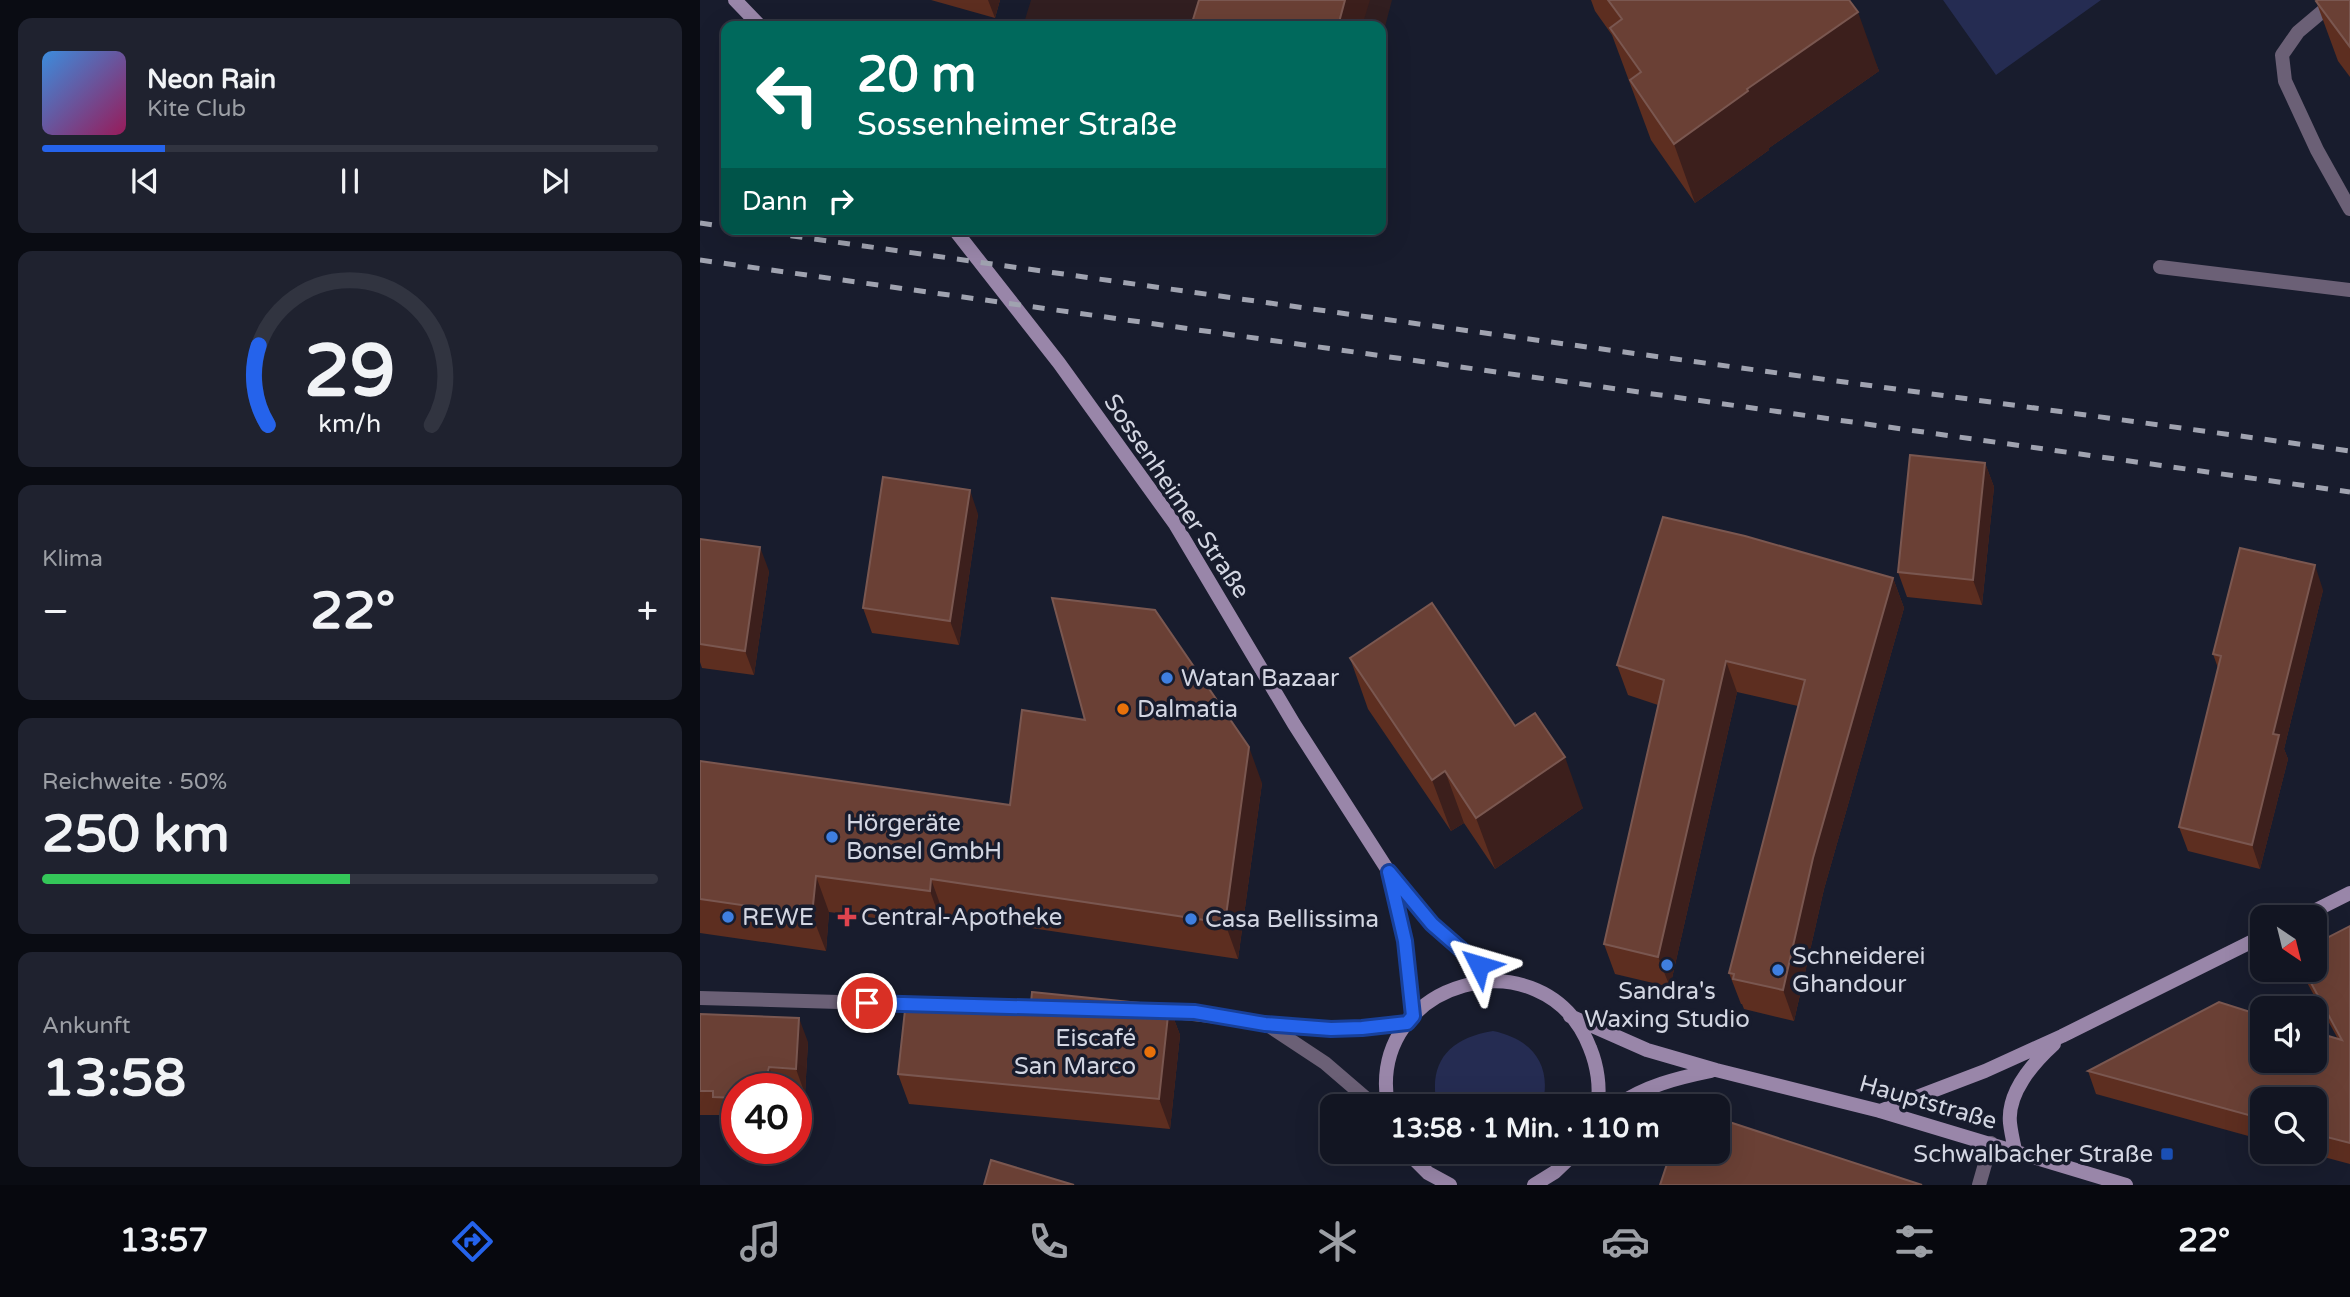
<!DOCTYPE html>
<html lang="de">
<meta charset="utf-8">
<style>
body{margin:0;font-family:"Varela Round",sans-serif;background:#1f222f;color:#f1f3f6;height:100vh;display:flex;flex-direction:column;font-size:26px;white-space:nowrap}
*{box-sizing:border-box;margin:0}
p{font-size:23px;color:#9c9fa5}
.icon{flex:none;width:38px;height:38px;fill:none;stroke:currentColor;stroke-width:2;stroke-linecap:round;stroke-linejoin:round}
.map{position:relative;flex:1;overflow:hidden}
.panel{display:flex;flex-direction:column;gap:18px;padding:18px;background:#0a0c13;width:700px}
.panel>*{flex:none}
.hud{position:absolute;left:21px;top:21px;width:665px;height:214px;border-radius:14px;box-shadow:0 7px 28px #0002,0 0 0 2px #313440;background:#00695c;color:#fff;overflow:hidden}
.needle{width:46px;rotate:145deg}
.buttons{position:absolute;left:1550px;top:905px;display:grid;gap:14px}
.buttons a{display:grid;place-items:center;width:77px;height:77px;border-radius:14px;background:#121522;box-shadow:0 7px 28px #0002,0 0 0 2px #313440;font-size:35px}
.speed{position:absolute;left:21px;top:1073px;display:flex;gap:14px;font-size:35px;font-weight:700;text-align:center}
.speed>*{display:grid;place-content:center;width:91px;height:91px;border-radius:50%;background:#121522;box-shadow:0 7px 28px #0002,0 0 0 2px #313440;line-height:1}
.speed .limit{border:10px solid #d22;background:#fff;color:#111}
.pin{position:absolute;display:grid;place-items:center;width:60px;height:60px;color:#fff;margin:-30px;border:4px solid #fff;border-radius:50%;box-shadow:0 2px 7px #0007}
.me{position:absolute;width:77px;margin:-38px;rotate:310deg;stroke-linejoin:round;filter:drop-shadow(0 0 5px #0008)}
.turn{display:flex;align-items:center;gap:24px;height:147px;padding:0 21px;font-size:32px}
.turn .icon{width:91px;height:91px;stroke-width:2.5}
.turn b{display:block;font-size:49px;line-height:60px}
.then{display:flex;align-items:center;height:66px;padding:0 21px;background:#0003;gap:14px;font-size:26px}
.big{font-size:52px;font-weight:800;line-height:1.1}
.panel .tile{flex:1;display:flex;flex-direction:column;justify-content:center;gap:10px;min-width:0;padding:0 24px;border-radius:14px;background:#1f222f}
.panel .dial{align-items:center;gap:0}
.dial svg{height:182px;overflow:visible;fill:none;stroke:#313440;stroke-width:7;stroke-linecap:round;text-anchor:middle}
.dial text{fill:#f1f3f6;stroke:none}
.song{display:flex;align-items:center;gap:21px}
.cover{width:84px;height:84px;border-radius:10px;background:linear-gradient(135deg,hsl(210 70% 55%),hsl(330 70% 35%))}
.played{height:7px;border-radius:4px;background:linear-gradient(90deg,#2563eb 20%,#313440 20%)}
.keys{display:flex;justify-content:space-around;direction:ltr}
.heat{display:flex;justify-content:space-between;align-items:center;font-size:38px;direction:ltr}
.charge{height:10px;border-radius:5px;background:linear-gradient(90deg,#34c759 50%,#313440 0)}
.trip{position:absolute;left:620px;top:1094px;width:410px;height:70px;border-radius:14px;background:#121522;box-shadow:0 7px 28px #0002,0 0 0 2px #313440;font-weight:800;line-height:70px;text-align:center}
.tab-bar{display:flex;height:112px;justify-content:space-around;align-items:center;background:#07080e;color:#9c9fa5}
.tab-bar .icon{width:49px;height:49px}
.tab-bar .on{color:#2563eb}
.tab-bar b{font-size:32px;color:#f1f3f6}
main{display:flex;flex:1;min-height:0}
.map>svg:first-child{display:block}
.education{fill:#311e20}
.green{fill:#252c52}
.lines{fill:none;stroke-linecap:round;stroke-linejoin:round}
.lane{stroke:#6b6076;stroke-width:14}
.street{stroke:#6b6076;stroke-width:14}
.secondary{stroke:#9986a9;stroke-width:14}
.rail{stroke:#a0a3b0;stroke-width:5;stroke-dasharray:12 12;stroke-linecap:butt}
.wall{fill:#5d2e20}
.shaded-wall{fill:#3c1f1c}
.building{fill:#6a4035;stroke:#7a5750;stroke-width:2}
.route-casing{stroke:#184099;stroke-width:18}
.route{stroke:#2563eb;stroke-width:12}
.shop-dot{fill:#3f7fe0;stroke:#181c2d;stroke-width:2.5}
.food-dot{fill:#e8710a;stroke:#181c2d;stroke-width:2.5}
.health-dot{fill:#e0444e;stroke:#181c2d;stroke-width:2.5}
.transit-dot{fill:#1a4fb4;stroke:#181c2d;stroke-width:2.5}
.labels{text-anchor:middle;stroke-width:7;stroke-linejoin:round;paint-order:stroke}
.street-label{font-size:24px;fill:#d3d6e2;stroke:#181c2d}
.poi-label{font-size:24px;fill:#d3d6e2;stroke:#181c2d;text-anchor:start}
</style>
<main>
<section class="panel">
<div class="tile">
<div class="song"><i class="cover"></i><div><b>Neon Rain</b><p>Kite Club</p></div></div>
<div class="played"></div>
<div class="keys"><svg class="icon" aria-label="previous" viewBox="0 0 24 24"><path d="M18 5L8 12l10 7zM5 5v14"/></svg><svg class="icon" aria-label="pause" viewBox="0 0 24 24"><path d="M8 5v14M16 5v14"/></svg><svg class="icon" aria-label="next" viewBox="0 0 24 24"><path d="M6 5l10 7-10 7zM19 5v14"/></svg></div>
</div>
<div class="tile dial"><svg viewBox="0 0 100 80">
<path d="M14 69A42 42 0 1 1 86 69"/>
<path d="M14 69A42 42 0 0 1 10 34" stroke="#2563eb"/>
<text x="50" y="56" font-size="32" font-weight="700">29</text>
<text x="50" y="72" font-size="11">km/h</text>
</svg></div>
<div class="tile"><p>Klima</p>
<div class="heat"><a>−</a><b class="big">22°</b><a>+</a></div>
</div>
<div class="tile"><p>Reichweite · 50%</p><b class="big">250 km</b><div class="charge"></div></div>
<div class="tile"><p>Ankunft</p><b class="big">13:58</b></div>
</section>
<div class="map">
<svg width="1650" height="1185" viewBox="0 0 1650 1185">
<rect width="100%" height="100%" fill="#181c2d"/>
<path class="education" d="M331 0H692L681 42V26H323Z"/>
<path class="green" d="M1243 0H1401L1296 75Z
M793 1031C832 1039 853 1065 842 1106H737C728 1062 749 1038 793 1031Z"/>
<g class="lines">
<path class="lane" d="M1636 0 1598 32 1582 55 1585 81 1617 150 1650 209
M1460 267 1650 290
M1279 1185 1291 1143"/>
<path class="street" d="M0 998 348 1008
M453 1011C513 1013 571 1027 631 1029 657 1030 682 1026 707 1023
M566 1024 625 1063 675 1106"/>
<path class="secondary" d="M35 0 60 26
M254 229 359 363 475 524 594 724 689 872 732 924 798 981
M690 877 705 941 713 1016
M1602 917 1650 893
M870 1016 947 1050 1016 1070 1180 1111 1426 1185
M688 1106C665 980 845 931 890 1048 897 1065 901 1088 897 1106
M916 1106C945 1086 977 1078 1011 1071
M1180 1111 1285 1071 1362 1036 1563 936
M1315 1150C1313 1141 1311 1132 1310 1123 1307 1093 1333 1063 1354 1044
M707 1152 728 1173 750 1185
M834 1185 855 1172 876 1152"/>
<path class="rail" d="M0 223 26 227
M43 229 726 325 1650 451
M0 260 1650 492"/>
</g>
<path class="wall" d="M231 0H300L295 18Z
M891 0H1149L1179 71 1069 148V150L995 203 951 140 912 35 895 11Z
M1650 0V77L1638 61 1616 1Z
M1285 463 1294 487 1282 605 1207 597 1198 572Z
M278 514 259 645 172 633 163 608Z
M0 539 69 571 54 675 2 668 0 662Z
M1193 578 1204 608 1124 889 1094 1021 1044 1009 1042 1004H1041L1029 973 1098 706 1037 692 970 987 915 974 904 944 958 705 928 695 917 665Z
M1623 590 1584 749 1588 759 1560 869 1488 851 1479 827 1518 668 1513 654Z
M650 658 815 726 883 808 795 869 764 823 751 831 668 709Z
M0 761 310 805 562 783 538 959 244 915 243 927 129 912 126 951 0 933Z
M1650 926V1164L1605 1152H1615V1099H1563V1140L1396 1094 1388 1071 1638 1039 1604 977 1602 970H1615Z
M469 1006 480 1035 470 1129 209 1104 198 1074 330 1014Z
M0 1014 108 1042 105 1094 96 1093V1088H37V1122L21 1121 19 1115H0Z"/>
<path class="shaded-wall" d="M288 0H300L295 18Z
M645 0H670L662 26H638Z
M1158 12 1179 71 1069 148V150L995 203 974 144 1047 89Z
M1285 463 1294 487 1282 605 1273 580Z
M270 490 278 514 259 645 250 621Z
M60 547 69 571 54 675 45 651Z
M1615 565 1623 590 1584 749 1588 759 1560 869 1552 845 1573 734Z
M1193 578 1204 608 1124 889 1094 1021 1083 990 1113 858Z
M1026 661 1037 692 970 987 958 957Z
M549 747 562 783 538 959 525 923Z
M865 757 883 808 795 869 776 818Z
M745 771 764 823 751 831 732 780Z
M116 876 129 912 126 951 112 915Z
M231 879 244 915 243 927 230 891Z
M469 1006 480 1035 470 1129 459 1099Z
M99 1018 108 1042 105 1094 96 1069Z
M69 1067 77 1088H64Z"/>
<path class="building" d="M499 0H645L638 26H491Z
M908 0H1149L1158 12 1047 89 1048 91 974 144 930 80 941 72 910 28 922 19Z
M1618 0H1650V47L1616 1Z
M1210 455 1285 463 1273 580 1198 572Z
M183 477 270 490 250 621 163 608Z
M963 517 1045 536 1193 578 1113 858 1083 990 1033 979 1034 974 1029 973 1105 680 1026 661 958 957 904 944 964 680 917 665Z
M0 539 60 547 45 651 0 644Z
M1540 548 1615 565 1573 734 1579 735 1552 845 1479 827 1521 656 1513 654Z
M352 598 455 610 549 747 525 923 231 879 230 891 116 876 112 915 0 899V761L310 805 322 710 385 720Z
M732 603 815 726 835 713 865 757 776 818 745 771 732 780 650 658Z
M1650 926V1143L1615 1134V1099H1563V1119L1388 1071 1519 1002 1563 1016V1060H1615V1032L1642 1040 1604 970H1615V944Z
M332 992 469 1006 459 1099 198 1074 206 1001 330 1014Z
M0 1014 99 1018 96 1069 69 1067 64 1088H37V1098L13 1097V1091H0Z
M1017 1118 1222 1185H960L971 1152H1017Z
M291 1160 374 1185H284Z"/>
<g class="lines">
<defs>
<path id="route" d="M167 1003 495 1012 565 1024 631 1029 662 1028 707 1023 713 1016 705 941 689 872 732 924 779 965"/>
</defs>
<use href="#route" class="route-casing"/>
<use href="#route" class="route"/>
</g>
<g class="shop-dot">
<circle cx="467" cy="678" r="7"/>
<circle cx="132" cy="837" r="7"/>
<circle cx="28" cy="917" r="7"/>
<circle cx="491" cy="919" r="7"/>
<circle cx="967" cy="965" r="7"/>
<circle cx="1078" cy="970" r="7"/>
</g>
<g class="food-dot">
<circle cx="423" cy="709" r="7"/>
<circle cx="450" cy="1052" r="7"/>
</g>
<path class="health-dot" d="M143.5 906.5h7v7h7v7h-7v7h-7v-7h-7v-7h7z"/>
<rect class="transit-dot" x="1460" y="1147" width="14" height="14" rx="3.5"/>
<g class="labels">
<g class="street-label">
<text transform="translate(477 496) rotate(56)" y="8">Sossenheimer Straße</text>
<text transform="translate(1228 1102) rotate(16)" y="8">Hauptstraße</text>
</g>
<g class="poi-label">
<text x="481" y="686">Watan Bazaar</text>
<text x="437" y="717">Dalmatia</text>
<text x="146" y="831">Hörgeräte<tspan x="146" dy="28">Bonsel GmbH</tspan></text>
<text x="42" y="925">REWE</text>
<text x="161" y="925">Central-Apotheke</text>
<text x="505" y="927">Casa Bellissima</text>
<text x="1092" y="964">Schneiderei<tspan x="1092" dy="28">Ghandour</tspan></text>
<text x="967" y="999" text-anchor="middle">Sandra's<tspan x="967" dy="28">Waxing Studio</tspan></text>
<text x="436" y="1046" text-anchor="end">Eiscafé<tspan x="436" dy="28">San Marco</tspan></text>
<text x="1453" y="1162" text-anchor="end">Schwalbacher Straße</text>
</g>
</g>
</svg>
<div class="buttons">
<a><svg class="needle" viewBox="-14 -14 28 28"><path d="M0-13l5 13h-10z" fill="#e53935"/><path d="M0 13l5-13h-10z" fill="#9c9fa5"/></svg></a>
<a><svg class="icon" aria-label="sound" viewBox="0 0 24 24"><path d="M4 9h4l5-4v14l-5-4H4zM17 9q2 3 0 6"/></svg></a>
<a><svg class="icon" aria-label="search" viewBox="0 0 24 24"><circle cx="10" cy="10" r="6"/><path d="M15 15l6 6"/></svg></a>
</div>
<div class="speed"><div class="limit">40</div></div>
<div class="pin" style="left:167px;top:1003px;background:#d93025"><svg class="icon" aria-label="arrive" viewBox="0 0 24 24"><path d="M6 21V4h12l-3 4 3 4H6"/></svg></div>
<svg class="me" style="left:779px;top:965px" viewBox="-20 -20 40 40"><path d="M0-17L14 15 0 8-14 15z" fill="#2563eb" stroke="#fff" stroke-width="4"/></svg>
<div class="trip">13:58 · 1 Min. · 110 m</div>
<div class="hud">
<div class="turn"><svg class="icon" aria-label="left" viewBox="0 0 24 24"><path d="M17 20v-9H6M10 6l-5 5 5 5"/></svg><div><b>20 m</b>Sossenheimer Straße</div></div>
<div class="then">Dann<svg class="icon" aria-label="right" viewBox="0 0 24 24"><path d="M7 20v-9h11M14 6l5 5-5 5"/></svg></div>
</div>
</div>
</main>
<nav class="tab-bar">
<b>13:57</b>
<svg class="icon on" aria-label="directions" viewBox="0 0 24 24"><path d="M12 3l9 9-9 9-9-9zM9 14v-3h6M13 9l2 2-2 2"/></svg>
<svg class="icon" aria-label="music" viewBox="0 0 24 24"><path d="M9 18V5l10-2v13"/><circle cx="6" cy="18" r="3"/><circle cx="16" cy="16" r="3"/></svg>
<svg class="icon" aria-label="phone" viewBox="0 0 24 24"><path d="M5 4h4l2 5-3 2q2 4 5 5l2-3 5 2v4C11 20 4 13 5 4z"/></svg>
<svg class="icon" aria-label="climate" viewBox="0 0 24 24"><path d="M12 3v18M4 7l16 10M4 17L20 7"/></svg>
<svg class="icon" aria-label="car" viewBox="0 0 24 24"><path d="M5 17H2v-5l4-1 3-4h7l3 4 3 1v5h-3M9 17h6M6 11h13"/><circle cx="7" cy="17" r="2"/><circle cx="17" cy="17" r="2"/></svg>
<svg class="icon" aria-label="filters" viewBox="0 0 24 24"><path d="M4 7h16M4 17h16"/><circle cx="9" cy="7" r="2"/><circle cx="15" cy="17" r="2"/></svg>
<b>22°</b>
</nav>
